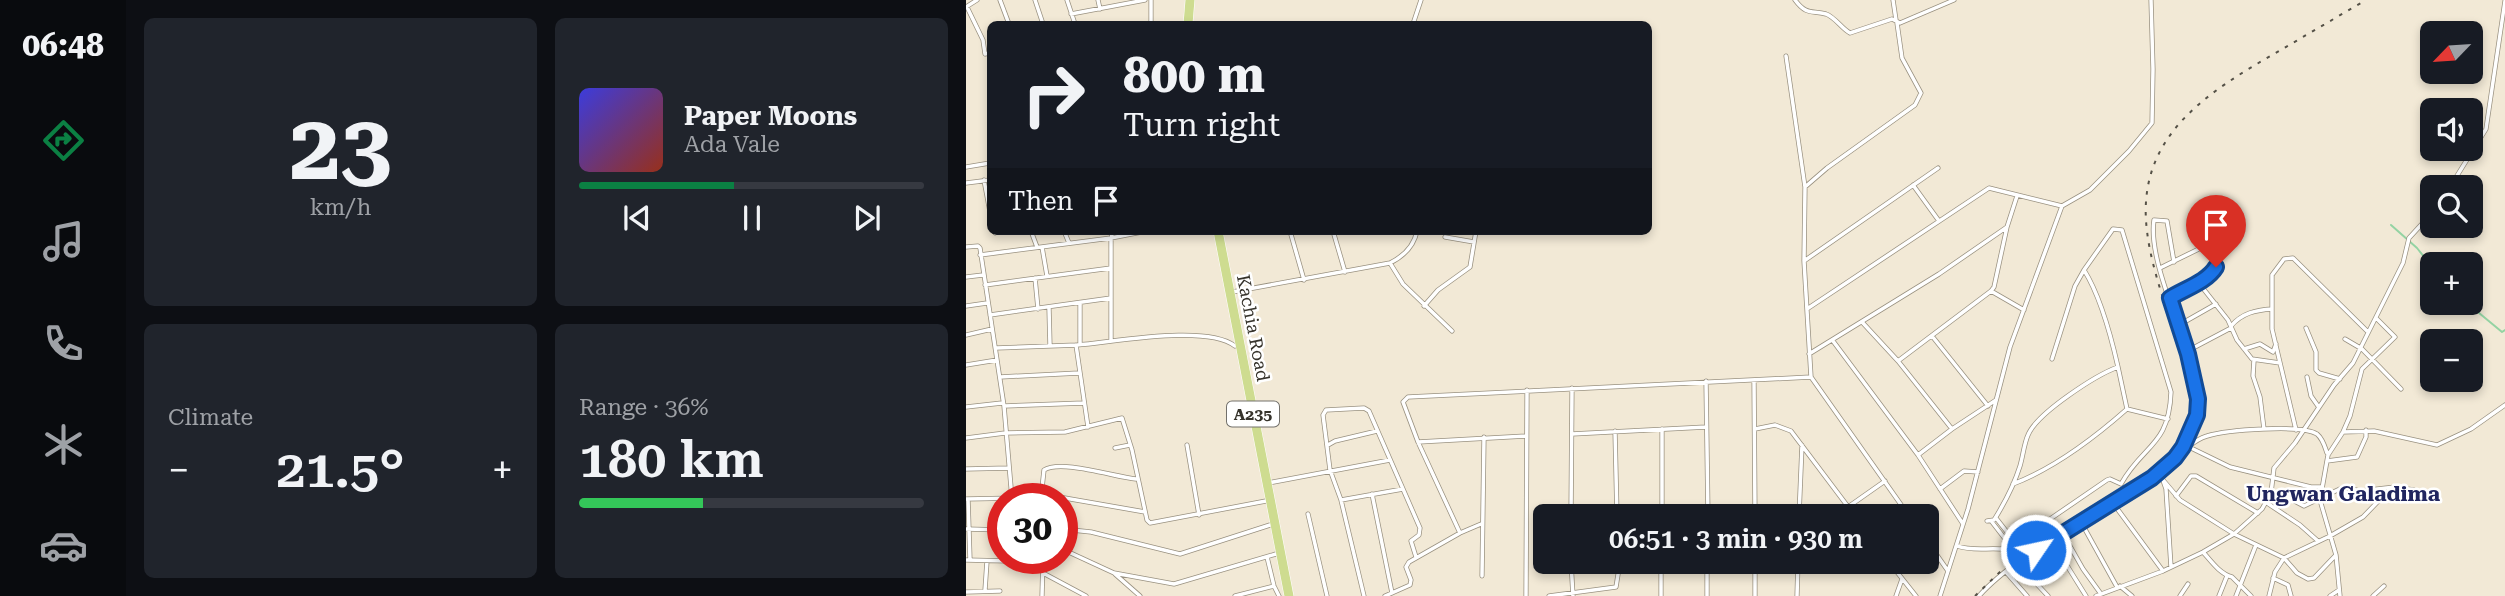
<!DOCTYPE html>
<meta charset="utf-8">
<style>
body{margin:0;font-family:"Roboto Serif",serif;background:#20242c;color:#f1f3f6;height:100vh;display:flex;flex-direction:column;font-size:26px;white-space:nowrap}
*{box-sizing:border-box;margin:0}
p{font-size:23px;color:#9ea1a6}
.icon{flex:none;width:38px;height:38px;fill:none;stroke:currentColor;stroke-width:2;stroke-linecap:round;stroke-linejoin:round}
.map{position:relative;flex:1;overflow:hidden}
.side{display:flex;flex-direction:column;gap:18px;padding:18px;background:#0d0f14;width:840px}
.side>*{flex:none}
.guide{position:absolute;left:21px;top:21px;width:665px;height:214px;border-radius:10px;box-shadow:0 4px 10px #0003;background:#171b24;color:#f1f3f6;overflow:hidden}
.needle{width:46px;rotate:245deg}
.buttons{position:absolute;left:1454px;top:21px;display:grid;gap:14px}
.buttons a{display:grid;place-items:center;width:63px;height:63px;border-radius:10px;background:#171b24;box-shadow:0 4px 10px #0003;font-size:35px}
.speed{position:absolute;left:21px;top:483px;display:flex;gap:14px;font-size:35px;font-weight:700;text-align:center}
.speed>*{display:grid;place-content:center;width:91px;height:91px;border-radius:50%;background:#171b24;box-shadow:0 4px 10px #0003;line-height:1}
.speed .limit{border:10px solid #d22;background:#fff;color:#111}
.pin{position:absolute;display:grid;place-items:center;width:60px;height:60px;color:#fff;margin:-72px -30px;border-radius:50% 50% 50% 0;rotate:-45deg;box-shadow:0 0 7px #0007}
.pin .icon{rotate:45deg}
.me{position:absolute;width:77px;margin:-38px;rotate:56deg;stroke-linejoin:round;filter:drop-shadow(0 0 5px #0008)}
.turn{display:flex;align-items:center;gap:24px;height:147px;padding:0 21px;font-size:32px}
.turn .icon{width:91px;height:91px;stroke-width:2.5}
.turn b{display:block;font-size:49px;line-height:60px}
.then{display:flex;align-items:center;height:66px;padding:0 21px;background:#0003;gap:14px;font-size:26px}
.big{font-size:52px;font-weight:600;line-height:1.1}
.side .widget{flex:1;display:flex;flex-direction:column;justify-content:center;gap:10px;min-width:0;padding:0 24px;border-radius:10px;background:#20242c}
.side .dial{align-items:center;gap:0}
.dial b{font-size:91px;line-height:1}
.song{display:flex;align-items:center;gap:21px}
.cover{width:84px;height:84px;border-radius:10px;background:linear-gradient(135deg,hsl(240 70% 55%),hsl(10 70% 35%))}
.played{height:7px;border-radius:4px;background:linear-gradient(90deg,#0b8043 45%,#363941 45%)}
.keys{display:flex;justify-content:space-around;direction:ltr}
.heat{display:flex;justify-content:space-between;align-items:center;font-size:38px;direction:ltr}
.charge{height:10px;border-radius:5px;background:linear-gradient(90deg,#34c759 36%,#363941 0)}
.side .tiles{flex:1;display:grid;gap:18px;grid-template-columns:repeat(2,1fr)}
.trip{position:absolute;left:567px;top:504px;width:406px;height:70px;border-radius:10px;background:#171b24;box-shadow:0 4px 10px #0003;font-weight:600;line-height:70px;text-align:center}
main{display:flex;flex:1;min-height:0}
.tab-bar{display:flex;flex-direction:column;width:126px;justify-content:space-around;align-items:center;background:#090b0e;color:#9ea1a6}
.tab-bar .icon{width:49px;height:49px}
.tab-bar .active{color:#0b8043}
.tab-bar b{font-size:32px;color:#f1f3f6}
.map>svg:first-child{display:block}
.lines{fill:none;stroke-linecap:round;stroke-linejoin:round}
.stream{stroke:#94d3a3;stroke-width:2}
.minor-casing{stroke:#999180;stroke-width:5}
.trunk-casing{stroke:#fff;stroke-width:10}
.minor{stroke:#fff;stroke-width:3.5}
.trunk{stroke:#cedc90;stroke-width:9}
.rail{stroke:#555147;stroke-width:2;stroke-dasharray:3.5 7;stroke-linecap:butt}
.route-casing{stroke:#114b97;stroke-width:18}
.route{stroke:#1a73e8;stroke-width:12}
.labels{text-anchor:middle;stroke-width:5;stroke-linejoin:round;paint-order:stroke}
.shield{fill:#fff;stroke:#72706b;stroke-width:2}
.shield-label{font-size:16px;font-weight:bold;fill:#36332b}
.street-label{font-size:18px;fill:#36332b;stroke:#fff}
.quarter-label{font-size:21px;font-weight:bold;fill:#21265f;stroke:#fff}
</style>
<main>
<nav class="tab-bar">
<b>06:48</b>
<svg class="icon active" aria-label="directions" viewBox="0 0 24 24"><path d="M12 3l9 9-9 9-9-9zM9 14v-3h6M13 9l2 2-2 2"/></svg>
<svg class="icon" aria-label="music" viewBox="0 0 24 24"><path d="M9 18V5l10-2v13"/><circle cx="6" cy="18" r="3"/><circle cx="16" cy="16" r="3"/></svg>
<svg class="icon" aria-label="phone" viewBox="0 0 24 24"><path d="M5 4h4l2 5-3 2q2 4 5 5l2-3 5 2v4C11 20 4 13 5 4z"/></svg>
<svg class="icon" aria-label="climate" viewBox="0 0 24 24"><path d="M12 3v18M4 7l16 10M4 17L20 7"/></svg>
<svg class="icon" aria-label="car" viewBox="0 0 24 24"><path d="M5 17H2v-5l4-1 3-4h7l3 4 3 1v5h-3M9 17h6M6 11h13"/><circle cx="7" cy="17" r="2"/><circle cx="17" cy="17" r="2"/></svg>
</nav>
<section class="side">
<div class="tiles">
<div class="widget dial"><b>23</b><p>km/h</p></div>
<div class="widget">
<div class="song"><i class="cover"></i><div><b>Paper Moons</b><p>Ada Vale</p></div></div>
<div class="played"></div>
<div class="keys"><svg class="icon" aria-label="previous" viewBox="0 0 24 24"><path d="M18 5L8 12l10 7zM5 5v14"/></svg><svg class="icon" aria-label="pause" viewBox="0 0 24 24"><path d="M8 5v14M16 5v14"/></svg><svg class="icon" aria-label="next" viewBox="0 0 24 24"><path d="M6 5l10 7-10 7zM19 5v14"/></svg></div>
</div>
<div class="widget"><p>Climate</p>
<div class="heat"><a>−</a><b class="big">21.5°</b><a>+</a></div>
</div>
<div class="widget"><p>Range · 36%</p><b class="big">180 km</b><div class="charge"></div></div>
</div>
</section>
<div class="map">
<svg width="1539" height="596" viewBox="0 0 1539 596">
<rect width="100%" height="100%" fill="#f2e9d6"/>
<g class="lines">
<path class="stream" d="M1425 225 1451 248 1466 267
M1501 303 1536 332 1539 330"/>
<defs>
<path id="minor" d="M34 0 43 24
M69 0 77 24
M101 0 109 24
M132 0 134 9
M185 0V24
M829 0C841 16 846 10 860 14 869 17 876 29 884 33L926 19 934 23 988 0
M927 0 930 20
M0 7 11 0
M1 7 17 40 19 54 24 53
M105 14 179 0
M447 24 455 0
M820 56 839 187
M0 167 24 163
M18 180 24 212
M0 183 24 180
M947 185 973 221
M1484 187 1520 129 1539 1
M28 231 29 233
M65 231 71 247
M98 231 103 243
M145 231 146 238
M324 231 338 280
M367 231 379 272
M479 237 508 242
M145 238V341
M0 247 12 246 14 248 38 406 46 499
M76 247 81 276
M14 255 145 238 181 231
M838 261 972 168
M424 263 437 284 486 331
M1194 268 1243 244 1248 245 1255 253 1248 272 1204 298
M0 277 17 275
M69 278 72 309
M1232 282 1262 320 1271 340 1286 359 1314 363
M19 285 145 268
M1025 291 1058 310
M266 292 424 263C438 256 448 246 451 231
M0 306 21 303
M458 306 472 290 504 267 510 231
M83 308 84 346
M841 309 1023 188 1096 206 1124 190 1163 151 1186 123 1187 69 1185 0
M24 315 145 298
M896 322 932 361 986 429
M1213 325 1250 304
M1265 326C1276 313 1290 310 1306 309
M1340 328 1350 352V370L1353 373 1374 379
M0 335 26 329
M966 336 1022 406
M1379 339 1396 349 1435 389
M867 341 952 455 997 524
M114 344V303
M110 345 122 427
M30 348C57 347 84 346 111 345 149 342 240 324 269 346
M1278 349 1294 344 1307 352 1310 344
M843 354 973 274 1041 227 1051 196
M1222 354 1229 347 1265 328
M1086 359 1109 286 1118 270
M1288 360 1287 376 1294 397 1298 429
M932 361 1025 291 1028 287 1041 227
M0 365 31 360
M1152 367 1161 409
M34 377 113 373
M845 377 838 261 839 187 861 168 949 105 955 93 936 58 931 23
M1341 377 1345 396 1352 406
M788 380 789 516
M740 381 742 516
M38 406 118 403
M0 407 36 403
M1161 409 1202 419
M789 429 809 425 825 431 889 516
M1330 430 1306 329V275L1318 259 1327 258 1402 332
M649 431 651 516
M1377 432 1384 416 1396 369 1429 337 1410 318
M606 434 740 427
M0 438 39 433 99 432 156 418 166 450 181 520 184 523 300 501
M452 442 560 436
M221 445 233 515
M362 445 369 441 411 431
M1222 447C1228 442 1234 438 1241 436 1260 430 1336 424 1351 434 1357 439 1359 447 1361 453
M1223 447 1264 467 1345 487H1355
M149 448 164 445
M952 455 986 429 1030 400
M1361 461 1391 457 1400 437V430
M0 469 43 468
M1194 472 1200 489 1205 567
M1186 478 1197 480 1214 500 1268 534 1318 558 1331 573 1342 579 1348 578 1369 556
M302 483 424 460
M1047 484C1089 468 1127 439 1161 409
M974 489 998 471 1012 472
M1305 493 1317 495 1338 506 1378 487 1394 491 1429 487 1448 490
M406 494 426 593
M1210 496 1225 476H1230L1292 513
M75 497 78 470C95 459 149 477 170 479
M0 499 93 497 179 512
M2 499 4 560
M375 500 437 489
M1147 503 1197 571
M1301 503 1334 525 1352 541
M882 507 919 481
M342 514 361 596
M605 516 606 388
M696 516V429
M742 516H789
M833 516 836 445
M1021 521 1028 520C1038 504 1048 485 1054 466 1057 456 1058 444 1062 435 1071 413 1130 375 1152 367 1145 336 1135 297 1118 270L1147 229 1156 230 1205 392C1203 447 1177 444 1155 484L1144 479 1141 480 1071 528 1048 541 1030 518
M1026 522 1043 544
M1115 522 1151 587
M0 529 37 530
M96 529 125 532 214 554 304 525
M1096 532 1117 569 1135 594
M494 533 515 524
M1085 540 1120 596
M961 541 982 571
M991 546C1005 551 1020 548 1035 549L1048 541
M96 549 148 573 208 584 310 554
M1237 552C1245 561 1254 574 1266 577L1285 596
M301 557 308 586 313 596
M0 560 76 562
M605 562 607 596
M789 562V596
M923 562 950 596
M1052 564 1082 596
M1040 572 1061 596
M77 573 120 596
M149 574 174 596
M516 576 518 437
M1307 578 1322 585 1325 596
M1154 586 1166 596
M19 590 21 561
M0 592 34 591
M76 596 77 558
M269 596 308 586
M398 596 375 500 364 470 357 415 360 410 398 408 403 411 454 528 453 535 445 541 450 557
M419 596 444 585 445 580 440 567 443 562 494 533 452 442 437 402 442 397 845 377 943 516
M560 596 561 390
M583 596 650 587 654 562
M695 596V562
M741 596V562
M831 596 832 562
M930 596 936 579
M974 596 1002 509 1044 347 1096 206
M1013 596C1031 575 1086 535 1111 523 1132 513 1150 499 1170 487 1203 467 1236 438 1231 395 1226 345 1181 265 1188 220L1201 221 1208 262
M1130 596 1197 571 1237 552 1268 534 1296 509 1305 493 1308 468 1329 443 1368 385 1387 363 1437 263 1443 238 1466 213
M1214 596 1222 584
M1253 596 1261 576
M1270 596 1290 545
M1303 596 1309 572 1318 558 1364 536 1397 517 1425 488
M1364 596 1373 590
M1374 596 1370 555 1354 500 1362 455 1377 432 1408 431 1471 445 1505 429 1539 405
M1407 596 1418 586"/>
<path id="trunk" d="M222 24 224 0
M252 231 323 596"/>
</defs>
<use href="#minor" class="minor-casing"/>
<use href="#trunk" class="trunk-casing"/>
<use href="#minor" class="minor"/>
<use href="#trunk" class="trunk"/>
<path class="rail" d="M1009 596 1040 566 1191 468C1222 442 1229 417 1225 379 1210 334 1186 276 1181 231 1169 136 1242 92 1313 51 1342 34 1371 17 1400 0"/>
</g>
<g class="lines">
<defs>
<path id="route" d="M1070 550 1186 478 1209 458 1217 447 1231 415 1232 399 1222 354 1204 298C1218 289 1241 282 1250 267"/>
</defs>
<use href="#route" class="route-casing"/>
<use href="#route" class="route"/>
</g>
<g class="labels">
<rect class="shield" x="261" y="401.5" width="52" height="25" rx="5"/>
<g class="shield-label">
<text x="287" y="420">A235</text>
</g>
<g class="street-label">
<text transform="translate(287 328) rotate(79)" y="6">Kachia Road</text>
</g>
<g class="quarter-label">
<text x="1377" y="501">Ungwan Galadima</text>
</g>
</g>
</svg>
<div class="buttons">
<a><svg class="needle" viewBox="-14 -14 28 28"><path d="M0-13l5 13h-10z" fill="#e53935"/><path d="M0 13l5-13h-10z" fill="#9ea1a6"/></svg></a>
<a><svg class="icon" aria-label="sound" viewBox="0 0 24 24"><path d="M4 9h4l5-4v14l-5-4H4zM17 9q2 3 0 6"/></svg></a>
<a><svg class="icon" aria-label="search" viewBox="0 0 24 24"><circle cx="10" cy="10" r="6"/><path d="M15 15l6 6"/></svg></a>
<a>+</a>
<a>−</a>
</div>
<div class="speed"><div class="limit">30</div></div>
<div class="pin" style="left:1250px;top:267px;background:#d93025"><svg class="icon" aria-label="arrive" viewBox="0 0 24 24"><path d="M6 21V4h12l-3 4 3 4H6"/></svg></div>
<svg class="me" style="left:1070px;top:550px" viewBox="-20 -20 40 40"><circle r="17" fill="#1a73e8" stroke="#fff" stroke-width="3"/><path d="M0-11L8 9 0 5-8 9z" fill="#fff"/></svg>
<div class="trip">06:51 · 3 min · 930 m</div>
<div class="guide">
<div class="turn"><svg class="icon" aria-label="right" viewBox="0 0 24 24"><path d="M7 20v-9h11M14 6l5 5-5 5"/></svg><div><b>800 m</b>Turn right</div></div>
<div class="then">Then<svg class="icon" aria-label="arrive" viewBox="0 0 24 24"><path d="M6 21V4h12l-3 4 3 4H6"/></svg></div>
</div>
</div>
</main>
